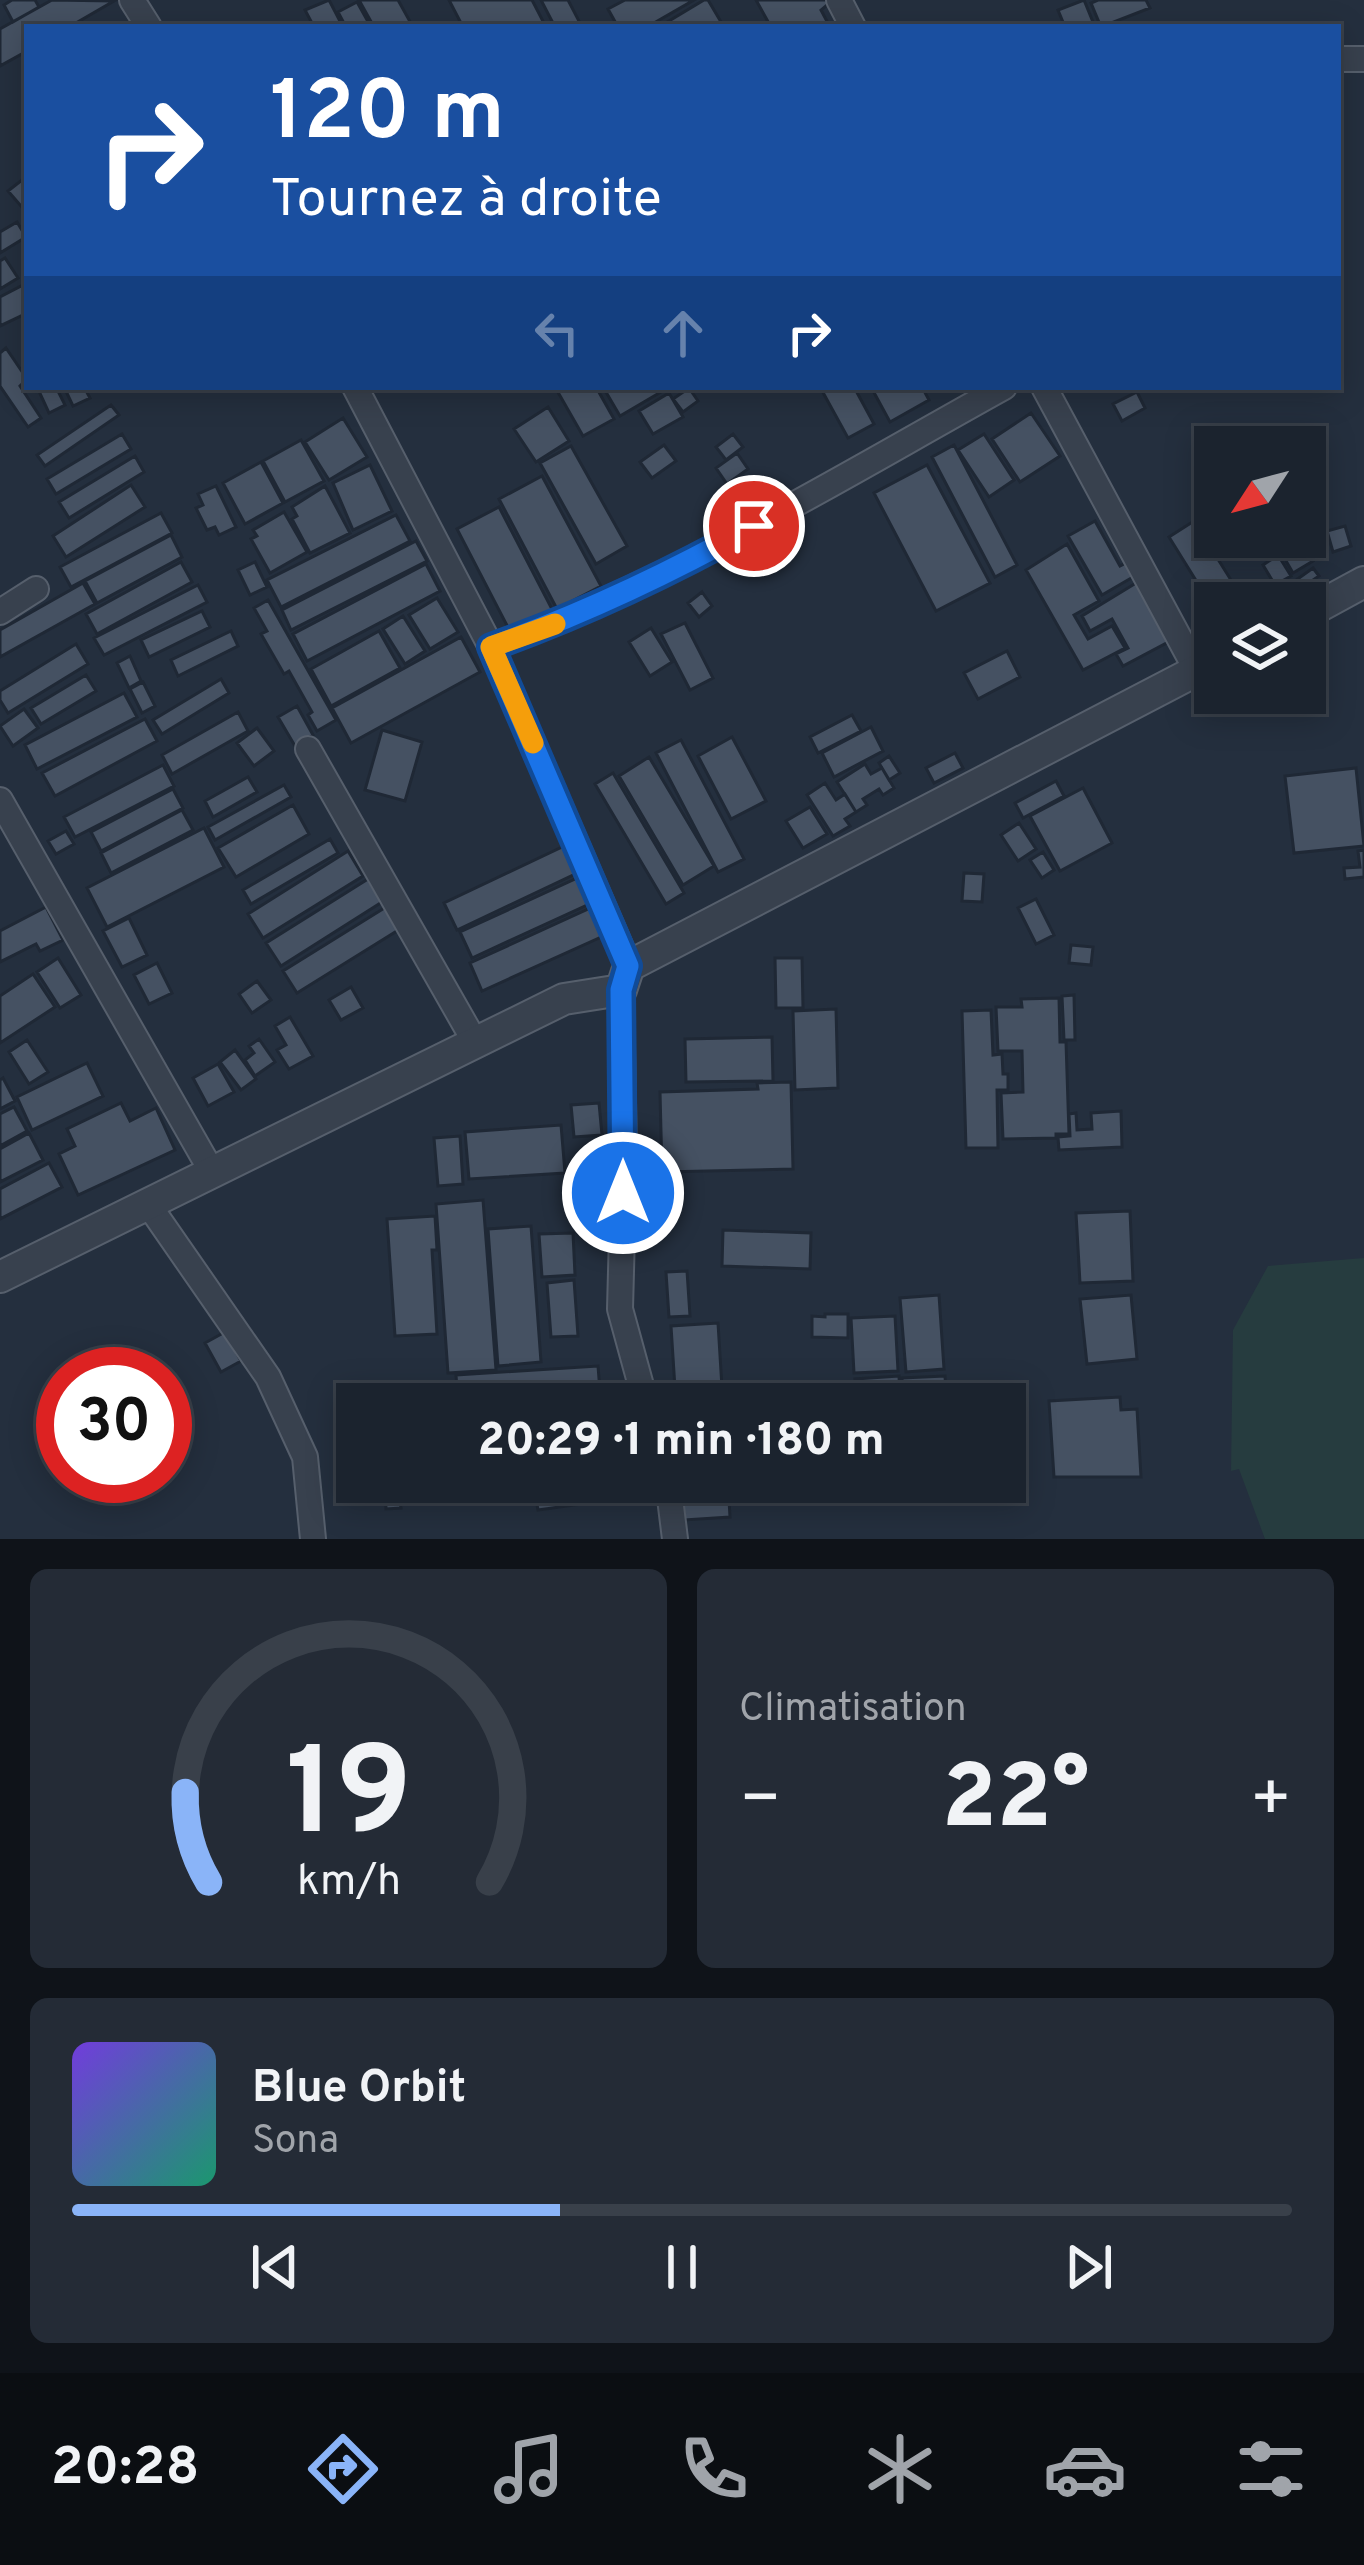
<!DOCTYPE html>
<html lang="fr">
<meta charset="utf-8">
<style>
body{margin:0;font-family:Overpass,sans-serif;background:#242b36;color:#f1f3f6;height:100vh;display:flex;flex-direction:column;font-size:45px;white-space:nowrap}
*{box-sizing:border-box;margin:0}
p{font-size:39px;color:#a0a4aa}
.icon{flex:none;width:66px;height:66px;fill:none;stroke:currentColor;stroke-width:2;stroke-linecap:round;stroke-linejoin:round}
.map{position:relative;height:1539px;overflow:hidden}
.side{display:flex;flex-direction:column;gap:30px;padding:30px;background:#0f1319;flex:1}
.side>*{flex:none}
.hud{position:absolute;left:24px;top:24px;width:1317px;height:366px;border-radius:0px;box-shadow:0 6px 30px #0003,0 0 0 3px #39404a;background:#1a4fa0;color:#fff;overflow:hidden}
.needle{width:78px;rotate:234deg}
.tools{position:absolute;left:1194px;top:426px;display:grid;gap:24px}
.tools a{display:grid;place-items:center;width:132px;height:132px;border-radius:0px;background:#1b232e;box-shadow:0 6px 30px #0003,0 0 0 3px #39404a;font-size:60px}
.speed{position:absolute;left:36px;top:1347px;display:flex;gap:24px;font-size:60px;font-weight:700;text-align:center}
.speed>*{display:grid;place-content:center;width:156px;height:156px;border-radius:50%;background:#1b232e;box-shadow:0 6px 30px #0003,0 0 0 3px #39404a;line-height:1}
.speed .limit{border:18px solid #d22;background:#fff;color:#111}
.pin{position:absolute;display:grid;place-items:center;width:102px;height:102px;color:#fff;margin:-51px;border:6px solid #fff;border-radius:50%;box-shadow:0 3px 12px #0007}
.me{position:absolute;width:132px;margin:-66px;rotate:0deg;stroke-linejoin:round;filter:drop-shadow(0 0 9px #0008)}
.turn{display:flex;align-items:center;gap:42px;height:252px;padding:0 48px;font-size:54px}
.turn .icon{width:156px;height:156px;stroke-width:2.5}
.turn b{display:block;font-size:84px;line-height:102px}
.lanes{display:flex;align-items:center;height:114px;padding:0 48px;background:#0003;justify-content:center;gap:60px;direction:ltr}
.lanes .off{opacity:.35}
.big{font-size:90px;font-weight:800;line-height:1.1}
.side .tile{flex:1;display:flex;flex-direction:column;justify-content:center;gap:18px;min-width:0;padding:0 42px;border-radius:18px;background:#242b36}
.side .dial{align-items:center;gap:0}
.dial svg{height:312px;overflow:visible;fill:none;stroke:#39404a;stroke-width:7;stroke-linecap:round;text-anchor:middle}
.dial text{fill:#f1f3f6;stroke:none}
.song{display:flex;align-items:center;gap:36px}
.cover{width:144px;height:144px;border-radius:18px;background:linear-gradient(135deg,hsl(260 70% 55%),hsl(160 70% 35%))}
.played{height:12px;border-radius:6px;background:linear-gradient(90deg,#8ab4f8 40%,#39404a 40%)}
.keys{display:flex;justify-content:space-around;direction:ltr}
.heat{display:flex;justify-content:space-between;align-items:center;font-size:66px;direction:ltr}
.side .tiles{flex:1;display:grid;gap:30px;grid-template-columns:1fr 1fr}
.tile:last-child{grid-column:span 2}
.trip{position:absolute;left:336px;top:1383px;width:690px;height:120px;border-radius:0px;background:#1b232e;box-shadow:0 6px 30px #0003,0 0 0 3px #39404a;font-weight:800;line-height:120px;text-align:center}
.menu{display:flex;height:192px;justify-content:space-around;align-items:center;background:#0b0e12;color:#a0a4aa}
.menu .icon{width:84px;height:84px}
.menu .on{color:#8ab4f8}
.menu b{font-size:54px;color:#f1f3f6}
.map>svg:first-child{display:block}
.green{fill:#263c3f}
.building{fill:#455162;stroke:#1f2835;stroke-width:3}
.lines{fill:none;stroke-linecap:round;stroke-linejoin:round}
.minor-casing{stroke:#565f6c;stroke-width:28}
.tertiary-casing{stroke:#565f6c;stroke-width:34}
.minor{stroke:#38414e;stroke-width:24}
.tertiary{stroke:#38414e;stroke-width:30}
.route-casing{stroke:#114b97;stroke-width:30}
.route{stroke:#1a73e8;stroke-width:21}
.slow{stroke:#f59e0b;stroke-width:21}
</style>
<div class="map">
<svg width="1364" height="1539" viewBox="0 0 1364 1539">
<rect width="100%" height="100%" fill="#242f3e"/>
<path class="green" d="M1364 1258V1539H1265L1239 1469 1231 1471 1233 1330 1268 1266Z"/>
<path class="building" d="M12 0H35L39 7 13 22 4 5Z
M52 0 114 1 69 27H27V51L0 66V29Z
M329 0 343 27H314L305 10Z
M359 0H398L413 27H374Z
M449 0H532L546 27H463Z
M541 0H568L580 23 555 27Z
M625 0H694L647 27H618L608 9Z
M708 0 724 27H659L704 0Z
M756 0H833L821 10 830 27H771Z
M1084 0 1095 27H1065L1058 10Z
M1098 0H1146L1150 8 1101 27 1091 3Z
M357 2 371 27H346L338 12Z
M22 180 27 185V213L8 191Z
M17 222 26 237 0 253V232Z
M5 258 18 278 0 289V261Z
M27 283V313L0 326V297Z
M6 348 27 379 20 386 41 418 28 427 0 386V353Z
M37 387H56L65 405 49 413Z
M64 387H84L90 398 73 406Z
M555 387H596L614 419 583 436Z
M603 387H664L666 389 620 416Z
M820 387H854L874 424 848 438Z
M871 387H922L929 400 890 422Z
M689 388 698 401 683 412 673 399Z
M1137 392 1145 408 1122 421 1113 404Z
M669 393 683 417 653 434 639 411Z
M111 405 119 415 45 466 37 455Z
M548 407 569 441 536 462 514 429Z
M1031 413 1060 456 1020 482 992 439Z
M343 418 367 457 329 480 305 442Z
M122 434 131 449 56 494 47 479Z
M733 434 743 447 726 460 716 447Z
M984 434 1014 480 989 497 958 450Z
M301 440 324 481 285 502 263 461Z
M664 445 676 461 652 478 640 462Z
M954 445 1017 565 995 577 932 457Z
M571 446 627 546 596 564 540 463Z
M737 453 748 469 727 484 716 468Z
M135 456 144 472 69 518 59 502Z
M261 462 283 503 245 524 223 483Z
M370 465 392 511 353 530 333 483Z
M927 465 990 583 936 611 874 493Z
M542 476 601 586 557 609 499 499Z
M131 485 145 507 66 557 53 536Z
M216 486 236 527 219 535 215 527 207 530 196 508 203 505 198 494Z
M325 486 350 533 310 553 292 519 297 516 292 507Z
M499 507 554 613 512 635 457 529Z
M284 512 307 552 270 573 251 539 257 536 253 530Z
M161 513 172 533 71 587 60 567Z
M396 515 410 541 281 607 267 580Z
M1095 521 1120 566 1126 563 1133 577 1102 595 1068 536Z
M1194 521 1241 596 1230 603H1215V611L1169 537Z
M1345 526 1351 546 1333 552 1327 531Z
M171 535 182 557 97 603 85 581Z
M416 541 427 561 291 630 282 610Z
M1302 543 1313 561 1293 573 1282 554Z
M1067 544 1099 601 1074 615 1088 639 1112 626 1125 648 1083 670 1026 570Z
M1278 555 1291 576 1275 585 1263 565Z
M181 562 192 582 97 634 86 614Z
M255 562 267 587 250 595 238 570Z
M426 564 440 591 307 661 293 634Z
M1313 568 1319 576 1297 591 1292 583Z
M1141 580 1172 640 1123 666 1116 654 1128 648 1112 619 1090 631 1082 616Z
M83 583 95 604 0 657V630Z
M1270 584 1281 603H1264L1258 591Z
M198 585 207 602 104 655 94 638Z
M702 592 712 606 699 617 688 603Z
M437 598 458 632 430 649 409 615Z
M268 600 336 720 317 731 308 715 312 712 289 671 284 674 261 634 267 631 254 608Z
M202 611 210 627 149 657 141 640Z
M403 616 425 651 405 664 383 629Z
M685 623 713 678 690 690 661 634Z
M651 628 672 662 650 676 629 642Z
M231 631 238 646 178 676 171 660Z
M379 631 400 668 331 706 311 669Z
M461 637 480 672 351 743 332 708Z
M76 644 88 664 8 713 0 700V691Z
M1007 651 1020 677 978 699 964 673Z
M130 656 141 681 129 688 117 663Z
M86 675 96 691 41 724 31 708Z
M221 679 229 693 162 734 153 720Z
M143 682 155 706 142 713 130 689Z
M124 693 137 717 37 769 25 745Z
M297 706 313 735 295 746 278 717Z
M24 709 38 728 13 746 0 726Z
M238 712 248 731 172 774 162 755Z
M852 715 861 731 818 753 810 737Z
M145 719 157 741 55 796 42 773Z
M871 727 883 751 834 777 822 753Z
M257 728 274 751 254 766 237 743Z
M382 730 422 742 405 801 365 790Z
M732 737 766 801 731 819 698 756Z
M681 740 744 859 718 872 656 753Z
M955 753 963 768 934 783 926 768Z
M889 756 900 773 889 780 879 763Z
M649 757 714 866 683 885 619 776Z
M865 764 871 774 882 768 894 788 883 795 879 789 863 799 867 805 856 812 837 782Z
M163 765 174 786 75 837 64 817Z
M1356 768 1364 846 1294 853 1285 776Z
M613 773 684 893 666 904 595 784Z
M248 777 257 792 213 817 205 801Z
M1056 781 1064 796 1023 818 1015 803Z
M825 783 836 800 845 794 856 812 845 819 850 826 833 836 807 795Z
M284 785 291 797 215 840 208 827Z
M1083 788 1112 843 1060 871 1030 816Z
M173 789 183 808 101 851 91 832Z
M293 805 309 834 236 877 218 848Z
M810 807 827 834 803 848 786 821Z
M182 810 193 830 111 873 101 853Z
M1019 823 1036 849 1018 861 1001 835Z
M204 828 224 867 107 927 87 888Z
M66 831 74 844 56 854 48 841Z
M330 839 338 853 251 904 243 890Z
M579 839 592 866 457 930 444 903Z
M1364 850V877L1345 879 1344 868 1360 867 1358 851Z
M348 851 363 876 263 938 248 914Z
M1043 852 1054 870 1042 878 1030 860Z
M964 873 984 874 982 902 962 901Z
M586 874 598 900 472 958 460 932Z
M368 879 382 902 281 966 266 943Z
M1036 899 1054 935 1036 944 1018 908Z
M597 905 610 933 482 991 470 963Z
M46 907 63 940 40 951 36 944 0 962V931Z
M386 907 400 929 297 993 283 971Z
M129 918 147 955 122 967 103 931Z
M1071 945 1093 947 1091 965 1069 963Z
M58 958 81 995 60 1008 37 972Z
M775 958H802L803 1008H776Z
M157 963 172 993 149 1004 134 975Z
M33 974 55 1007 0 1043V996Z
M257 981 271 1000 252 1013 239 994Z
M351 987 363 1008 341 1020 329 1000Z
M1074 995 1075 1040H1064L1062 996Z
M1059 998 1060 1042H1066L1069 1134H1056V1138L1003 1139 1001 1093 1023 1092 1022 1051H998L996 1007H1022L1021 999Z
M836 1009 838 1088 795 1090 793 1011Z
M991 1010 993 1055 1002 1054 1003 1074H1008V1090H997L998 1148H966L962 1011Z
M290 1017 313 1056 289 1069 277 1050 286 1045 275 1026Z
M772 1037 773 1081 686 1082 685 1039Z
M259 1039 275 1062 255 1076 245 1060 254 1053 249 1046Z
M27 1040 48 1072 29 1084 9 1052Z
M235 1050 256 1079 241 1090 220 1062Z
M87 1063 103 1096 32 1130 17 1097Z
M218 1064 234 1092 208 1106 193 1078Z
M3 1078 15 1101 0 1109V1080Z
M791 1082 793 1169 662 1172 660 1092 758 1089 757 1083Z
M121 1103 130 1121 156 1108 175 1150 78 1195 59 1154 75 1146 67 1129Z
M599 1103 602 1135 574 1137 571 1105Z
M14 1107 27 1131 0 1146V1114Z
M1121 1111 1122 1147 1059 1150 1058 1137 1070 1136 1069 1114 1076 1113 1077 1130 1092 1129 1091 1113Z
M561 1125 565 1173 469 1179 465 1132Z
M29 1133 43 1160 0 1182V1149Z
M460 1136 463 1184 438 1186 434 1138Z
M49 1163 62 1187 0 1219V1189Z
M483 1200 496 1370 448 1373 436 1204Z
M1130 1211 1133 1281 1080 1283 1076 1213Z
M435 1216 437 1250H432L437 1334 395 1336 387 1219Z
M531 1226 541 1362 498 1366 488 1229Z
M723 1230 811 1233 810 1269 722 1266Z
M573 1233 575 1275 542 1277 539 1234Z
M687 1271 690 1316 669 1317 666 1272Z
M574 1280 578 1336 551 1337 547 1283Z
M939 1295 944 1369 906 1372 900 1298Z
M1131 1295 1137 1359 1087 1364 1080 1299Z
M825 1314H848V1338L812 1337V1316L825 1317Z
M895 1316 898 1371 854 1373 851 1318Z
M718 1323 723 1404H676L671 1326Z
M225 1332 241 1361 221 1372 205 1343Z
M598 1366 601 1404H458L456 1375Z
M899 1376 900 1397 857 1399 855 1379Z
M945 1376 946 1392 903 1394 902 1378Z
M946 1396V1404H905V1399Z
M1120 1397 1121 1410 1137 1409 1141 1477H1054L1049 1401Z
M385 1482H436L438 1500 400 1502 401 1508 386 1509Z
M578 1482 581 1504 538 1510 534 1487Z
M682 1482H728L730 1517 684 1520Z
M861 1482H906L907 1493 862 1495Z
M911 1482H956V1490L912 1493Z
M966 1482H997L995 1501 965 1497Z"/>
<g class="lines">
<defs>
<path id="minor" d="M132 0 149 27
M839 0 853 27
M1338 59H1364
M355 387 491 647 629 966
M1044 387 1197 671
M0 612 36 589
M491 647C672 582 836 480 1004 387
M308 749 475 1042
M0 800 212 1172
M621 990 624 1158 620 1309 646 1404
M148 1204 268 1377 305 1457 313 1539
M668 1482 675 1539"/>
<path id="tertiary" d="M1305 614 1364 582
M0 1277 564 999 621 990 629 966 1215 661"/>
</defs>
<use href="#minor" class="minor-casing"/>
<use href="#tertiary" class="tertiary-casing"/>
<use href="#minor" class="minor"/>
<use href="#tertiary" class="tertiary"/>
</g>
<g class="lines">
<defs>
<path id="route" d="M623 1193 621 990 628 966 491 647C583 614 668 574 754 526"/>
</defs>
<use href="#route" class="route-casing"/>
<use href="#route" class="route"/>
<path class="slow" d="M533 743 491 647 555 624"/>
</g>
</svg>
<div class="tools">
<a><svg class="needle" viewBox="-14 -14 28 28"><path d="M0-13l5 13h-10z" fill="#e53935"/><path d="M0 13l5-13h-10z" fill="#a0a4aa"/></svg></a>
<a><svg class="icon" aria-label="layers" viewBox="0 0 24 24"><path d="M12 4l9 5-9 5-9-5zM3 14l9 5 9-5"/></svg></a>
</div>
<div class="speed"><div class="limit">30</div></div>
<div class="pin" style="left:754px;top:526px;background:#d93025"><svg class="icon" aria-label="arrive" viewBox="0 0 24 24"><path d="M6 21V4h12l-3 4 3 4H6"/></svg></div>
<svg class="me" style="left:623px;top:1193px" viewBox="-20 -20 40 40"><circle r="17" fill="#1a73e8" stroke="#fff" stroke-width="3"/><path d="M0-11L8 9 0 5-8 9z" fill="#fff"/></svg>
<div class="trip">20:29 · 1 min · 180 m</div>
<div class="hud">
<div class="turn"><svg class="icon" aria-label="right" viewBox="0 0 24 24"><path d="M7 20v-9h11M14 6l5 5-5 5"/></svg><div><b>120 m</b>Tournez à droite</div></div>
<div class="lanes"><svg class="icon off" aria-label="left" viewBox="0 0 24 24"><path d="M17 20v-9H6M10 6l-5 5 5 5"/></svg><svg class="icon off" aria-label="ahead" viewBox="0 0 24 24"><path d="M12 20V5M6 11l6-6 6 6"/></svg><svg class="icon" aria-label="right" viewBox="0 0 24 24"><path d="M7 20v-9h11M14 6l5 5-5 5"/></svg></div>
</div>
</div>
<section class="side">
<div class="tiles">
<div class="tile dial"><svg viewBox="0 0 100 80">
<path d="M14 69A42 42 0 1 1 86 69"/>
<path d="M14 69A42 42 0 0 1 8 46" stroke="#8ab4f8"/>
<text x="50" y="56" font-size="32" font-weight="700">19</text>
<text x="50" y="72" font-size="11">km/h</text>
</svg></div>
<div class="tile"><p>Climatisation</p>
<div class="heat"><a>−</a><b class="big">22°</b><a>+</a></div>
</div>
<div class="tile">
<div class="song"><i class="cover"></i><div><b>Blue Orbit</b><p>Sona</p></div></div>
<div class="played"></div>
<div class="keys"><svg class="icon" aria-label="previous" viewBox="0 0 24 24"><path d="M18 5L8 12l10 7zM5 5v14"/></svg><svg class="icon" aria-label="pause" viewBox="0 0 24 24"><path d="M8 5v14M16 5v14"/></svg><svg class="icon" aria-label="next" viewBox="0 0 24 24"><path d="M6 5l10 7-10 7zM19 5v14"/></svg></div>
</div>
</div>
</section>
<nav class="menu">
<b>20:28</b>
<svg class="icon on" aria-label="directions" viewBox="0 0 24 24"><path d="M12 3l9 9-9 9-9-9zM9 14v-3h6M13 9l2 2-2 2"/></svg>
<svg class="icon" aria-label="music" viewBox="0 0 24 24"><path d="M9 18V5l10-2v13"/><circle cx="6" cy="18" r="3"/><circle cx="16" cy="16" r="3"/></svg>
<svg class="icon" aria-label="phone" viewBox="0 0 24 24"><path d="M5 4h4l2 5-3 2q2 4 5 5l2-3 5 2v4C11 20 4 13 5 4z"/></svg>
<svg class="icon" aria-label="climate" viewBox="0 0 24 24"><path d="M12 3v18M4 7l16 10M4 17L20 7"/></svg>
<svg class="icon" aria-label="car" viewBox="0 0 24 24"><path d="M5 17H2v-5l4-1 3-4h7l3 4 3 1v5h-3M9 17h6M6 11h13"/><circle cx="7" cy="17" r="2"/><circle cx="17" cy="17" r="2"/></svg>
<svg class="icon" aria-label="filters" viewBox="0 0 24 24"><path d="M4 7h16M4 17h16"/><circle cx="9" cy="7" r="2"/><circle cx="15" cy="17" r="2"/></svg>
</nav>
